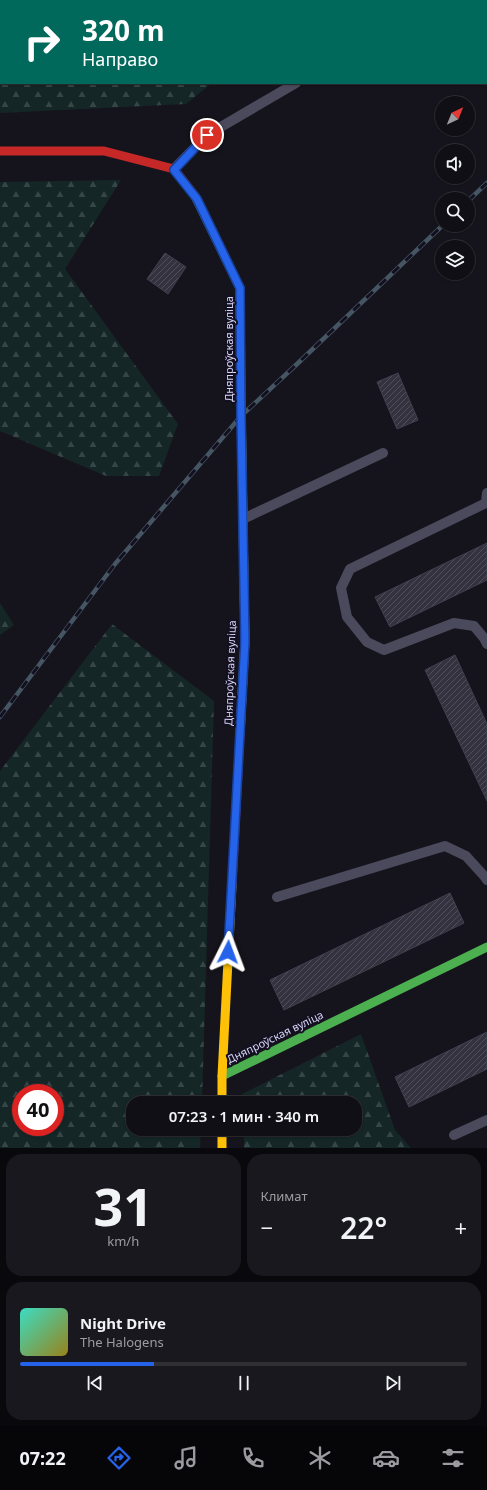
<!DOCTYPE html>
<html lang="ru">
<meta charset="utf-8">
<style>
body{margin:0;font-family:"Noto Sans",sans-serif;background:#19181e;color:#f1f3f6;height:100vh;display:flex;flex-direction:column;font-size:15px;white-space:nowrap}
*{box-sizing:border-box;margin:0}
p{font-size:13px;color:#9c9ca0}
.icon{flex:none;width:22px;height:22px;fill:none;stroke:currentColor;stroke-width:2;stroke-linecap:round;stroke-linejoin:round}
.map{position:relative;height:1148px;overflow:hidden}
.side{display:flex;flex-direction:column;gap:6px;padding:6px;background:#09080c;flex:1}
.side>*{flex:none}
.guide{position:absolute;left:0px;top:0px;width:487px;height:84px;box-shadow:0 1px 3px #0004,0 0 0 1px #302f34;background:#00695c;color:#fff;overflow:hidden}
.needle{width:26px;rotate:43deg}
.controls{position:absolute;left:435px;top:96px;display:grid;gap:8px}
.controls a{display:grid;place-items:center;width:40px;height:40px;border-radius:50%;background:#100f15;box-shadow:0 1px 3px #0004,0 0 0 1px #302f34;font-size:20px}
.speed{position:absolute;left:12px;top:1084px;display:flex;gap:8px;font-size:20px;font-weight:700;text-align:center}
.speed>*{display:grid;place-content:center;width:52px;height:52px;border-radius:50%;background:#100f15;box-shadow:0 1px 3px #0004,0 0 0 1px #302f34;line-height:1}
.speed .limit{border:6px solid #d22;background:#fff;color:#111}
.pin{position:absolute;display:grid;place-items:center;width:34px;height:34px;color:#fff;margin:-17px;border:2px solid #fff;border-radius:50%;box-shadow:0 1px 4px #0007}
.me{position:absolute;width:44px;margin:-22px;rotate:3deg;stroke-linejoin:round;filter:drop-shadow(0 0 3px #0008)}
.turn{display:flex;align-items:center;gap:14px;height:84px;padding:0 16px;font-size:18px}
.turn .icon{width:52px;height:52px;stroke-width:2.5}
.turn b{display:block;font-size:28px;line-height:34px}
.big{font-size:30px;font-weight:600;line-height:1.1}
.side .tile{flex:1;display:flex;flex-direction:column;justify-content:center;gap:6px;min-width:0;padding:0 14px;border-radius:16px;background:#19181e}
.side .dial{align-items:center;gap:0}
.dial b{font-size:52px;line-height:1}
.song{display:flex;align-items:center;gap:12px}
.cover{width:48px;height:48px;border-radius:6px;background:linear-gradient(135deg,hsl(170 70% 55%),hsl(50 70% 35%))}
.played{height:4px;border-radius:2px;background:linear-gradient(90deg,#2563eb 30%,#302f34 30%)}
.keys{display:flex;justify-content:space-around;direction:ltr}
.heat{display:flex;justify-content:space-between;align-items:center;font-size:22px;direction:ltr}
.side .tiles{flex:1;display:grid;gap:6px;grid-template-columns:1fr 1fr}
.tile:last-child{grid-column:span 2}
.trip{position:absolute;left:126px;top:1096px;width:236px;height:40px;border-radius:16px;background:#100f15;box-shadow:0 1px 3px #0004,0 0 0 1px #302f34;font-weight:600;line-height:40px;text-align:center}
.menu{display:flex;height:64px;justify-content:space-around;align-items:center;background:#060608;color:#9c9ca0}
.menu .icon{width:28px;height:28px}
.menu .active{color:#2563eb}
.menu b{font-size:18px;color:#f1f3f6}
.map>svg:first-child{display:block}
.forest{fill:url(#forest-firs);fill-rule:evenodd}
.building{fill:url(#building-hatch);stroke:#42404f}
.lines{fill:none;stroke-linecap:round;stroke-linejoin:round}
.lane{stroke:#4b4a5c;stroke-width:10}
.fast{stroke:#4caf50;stroke-width:9}
.slow{stroke:#ffc107;stroke-width:9}
.jam{stroke:#c62828;stroke-width:9}
.rail-casing{stroke:#455563;stroke-width:4.5}
.rail{stroke:#131020;stroke-width:3;stroke-dasharray:9;stroke-linecap:butt}
.route-casing{stroke:#184099;stroke-width:10}
.route{stroke:#2563eb;stroke-width:7}
.labels{text-anchor:middle;stroke-width:4;stroke-linejoin:round;paint-order:stroke}
.street-label{font-size:11px;fill:#d9d5f9;stroke:#131020}
</style>
<div class="map">
<svg width="487" height="1148" viewBox="0 0 487 1148">
<defs>
<pattern id="forest-firs" width="22" height="20" patternUnits="userSpaceOnUse"><rect width="22" height="20" fill="#142626"/><path d="M5 1l3.5 6h-7zM16 11l3.5 6h-7z" fill="#364546"/></pattern>
<pattern id="building-hatch" width="6" height="6" patternUnits="userSpaceOnUse"><rect width="6" height="6" fill="#33323e"/><path d="M-1 1l2-2M0 6l6-6M5 7l2-2" fill="none" stroke="#504f5b"/></pattern>
</defs>
<rect width="100%" height="100%" fill="#15141c"/>
<path class="forest" d="M0 0H317L1 1V83H212L186 104 0 113Z
M121 180 65 269 178 424 159 476H106L0 431V182Z
M0 603 14 625 0 635Z
M112 624 214 701 202 1103H133V1129H201L200 1148H0V771ZM21 1093H55V1127H21Z
M361 1034 395 1130 411 1148H244V1129H355V1103H243L242 1094Z"/>
<path class="building" d="M165 253 186 267 168 294 147 279Z
M398 373 418 420 397 429 377 382Z
M487 543V580L390 627 375 597Z
M455 655 487 724V801L425 670Z
M450 893 464 923 284 1010 270 980Z
M487 1032V1069L409 1107 395 1077Z"/>
<g class="lines">
<path class="lane" d="M365 0 366 1
M440 1 442 0
M174 169 207 135 296 83
M487 493 486 503 350 569 341 588 347 617 367 642 384 650 454 623 474 626 484 638 487 644
M243 519 383 453
M277 897 445 846 466 856 485 877 487 880
M454 1135 487 1120"/>
<path class="fast" d="M195 196 240 288 241 401
M222 1076 487 947"/>
<path class="slow" d="M240 735 245 641 241 401
M222 1103V1076L232 884
M222 1129V1148"/>
<path class="jam" d="M0 151H104L174 169 195 196
M232 884 240 735"/>
<defs>
<path id="rail" d="M468 201 487 183
M0 717 115 564 241 416 296 365 443 225"/>
</defs>
<use href="#rail" class="rail-casing"/>
<use href="#rail" class="rail"/>
</g>
<g class="lines">
<defs>
<path id="route" d="M207 135 174 170 197 199 240 288 241 416 245 641 228 952"/>
</defs>
<use href="#route" class="route-casing"/>
<use href="#route" class="route"/>
</g>
<g class="labels">
<g class="street-label">
<text transform="translate(229 349) rotate(-90)" y="4">Дняпроўская вуліца</text>
<text transform="translate(230 673) rotate(-88)" y="4">Дняпроўская вуліца</text>
<text transform="translate(275 1037) rotate(-26)" y="4">Дняпроўская вуліца</text>
</g>
</g>
</svg>
<div class="controls">
<a><svg class="needle" viewBox="-14 -14 28 28"><path d="M0-13l5 13h-10z" fill="#e53935"/><path d="M0 13l5-13h-10z" fill="#9c9ca0"/></svg></a>
<a><svg class="icon" aria-label="sound" viewBox="0 0 24 24"><path d="M4 9h4l5-4v14l-5-4H4zM17 9q2 3 0 6"/></svg></a>
<a><svg class="icon" aria-label="search" viewBox="0 0 24 24"><circle cx="10" cy="10" r="6"/><path d="M15 15l6 6"/></svg></a>
<a><svg class="icon" aria-label="layers" viewBox="0 0 24 24"><path d="M12 4l9 5-9 5-9-5zM3 14l9 5 9-5"/></svg></a>
</div>
<div class="speed"><div class="limit">40</div></div>
<div class="pin" style="left:207px;top:135px;background:#d93025"><svg class="icon" aria-label="arrive" viewBox="0 0 24 24"><path d="M6 21V4h12l-3 4 3 4H6"/></svg></div>
<svg class="me" style="left:228px;top:952px" viewBox="-20 -20 40 40"><path d="M0-17L14 15 0 8-14 15z" fill="#2563eb" stroke="#fff" stroke-width="4"/></svg>
<div class="trip">07:23 · 1 мин · 340 m</div>
<div class="guide">
<div class="turn"><svg class="icon" aria-label="right" viewBox="0 0 24 24"><path d="M7 20v-9h11M14 6l5 5-5 5"/></svg><div><b>320 m</b>Направо</div></div>
</div>
</div>
<section class="side">
<div class="tiles">
<div class="tile dial"><b>31</b><p>km/h</p></div>
<div class="tile"><p>Климат</p>
<div class="heat"><a>−</a><b class="big">22°</b><a>+</a></div>
</div>
<div class="tile">
<div class="song"><i class="cover"></i><div><b>Night Drive</b><p>The Halogens</p></div></div>
<div class="played"></div>
<div class="keys"><svg class="icon" aria-label="previous" viewBox="0 0 24 24"><path d="M18 5L8 12l10 7zM5 5v14"/></svg><svg class="icon" aria-label="pause" viewBox="0 0 24 24"><path d="M8 5v14M16 5v14"/></svg><svg class="icon" aria-label="next" viewBox="0 0 24 24"><path d="M6 5l10 7-10 7zM19 5v14"/></svg></div>
</div>
</div>
</section>
<nav class="menu">
<b>07:22</b>
<svg class="icon active" aria-label="directions" viewBox="0 0 24 24"><path d="M12 3l9 9-9 9-9-9zM9 14v-3h6M13 9l2 2-2 2"/></svg>
<svg class="icon" aria-label="music" viewBox="0 0 24 24"><path d="M9 18V5l10-2v13"/><circle cx="6" cy="18" r="3"/><circle cx="16" cy="16" r="3"/></svg>
<svg class="icon" aria-label="phone" viewBox="0 0 24 24"><path d="M5 4h4l2 5-3 2q2 4 5 5l2-3 5 2v4C11 20 4 13 5 4z"/></svg>
<svg class="icon" aria-label="climate" viewBox="0 0 24 24"><path d="M12 3v18M4 7l16 10M4 17L20 7"/></svg>
<svg class="icon" aria-label="car" viewBox="0 0 24 24"><path d="M5 17H2v-5l4-1 3-4h7l3 4 3 1v5h-3M9 17h6M6 11h13"/><circle cx="7" cy="17" r="2"/><circle cx="17" cy="17" r="2"/></svg>
<svg class="icon" aria-label="filters" viewBox="0 0 24 24"><path d="M4 7h16M4 17h16"/><circle cx="9" cy="7" r="2"/><circle cx="15" cy="17" r="2"/></svg>
</nav>
